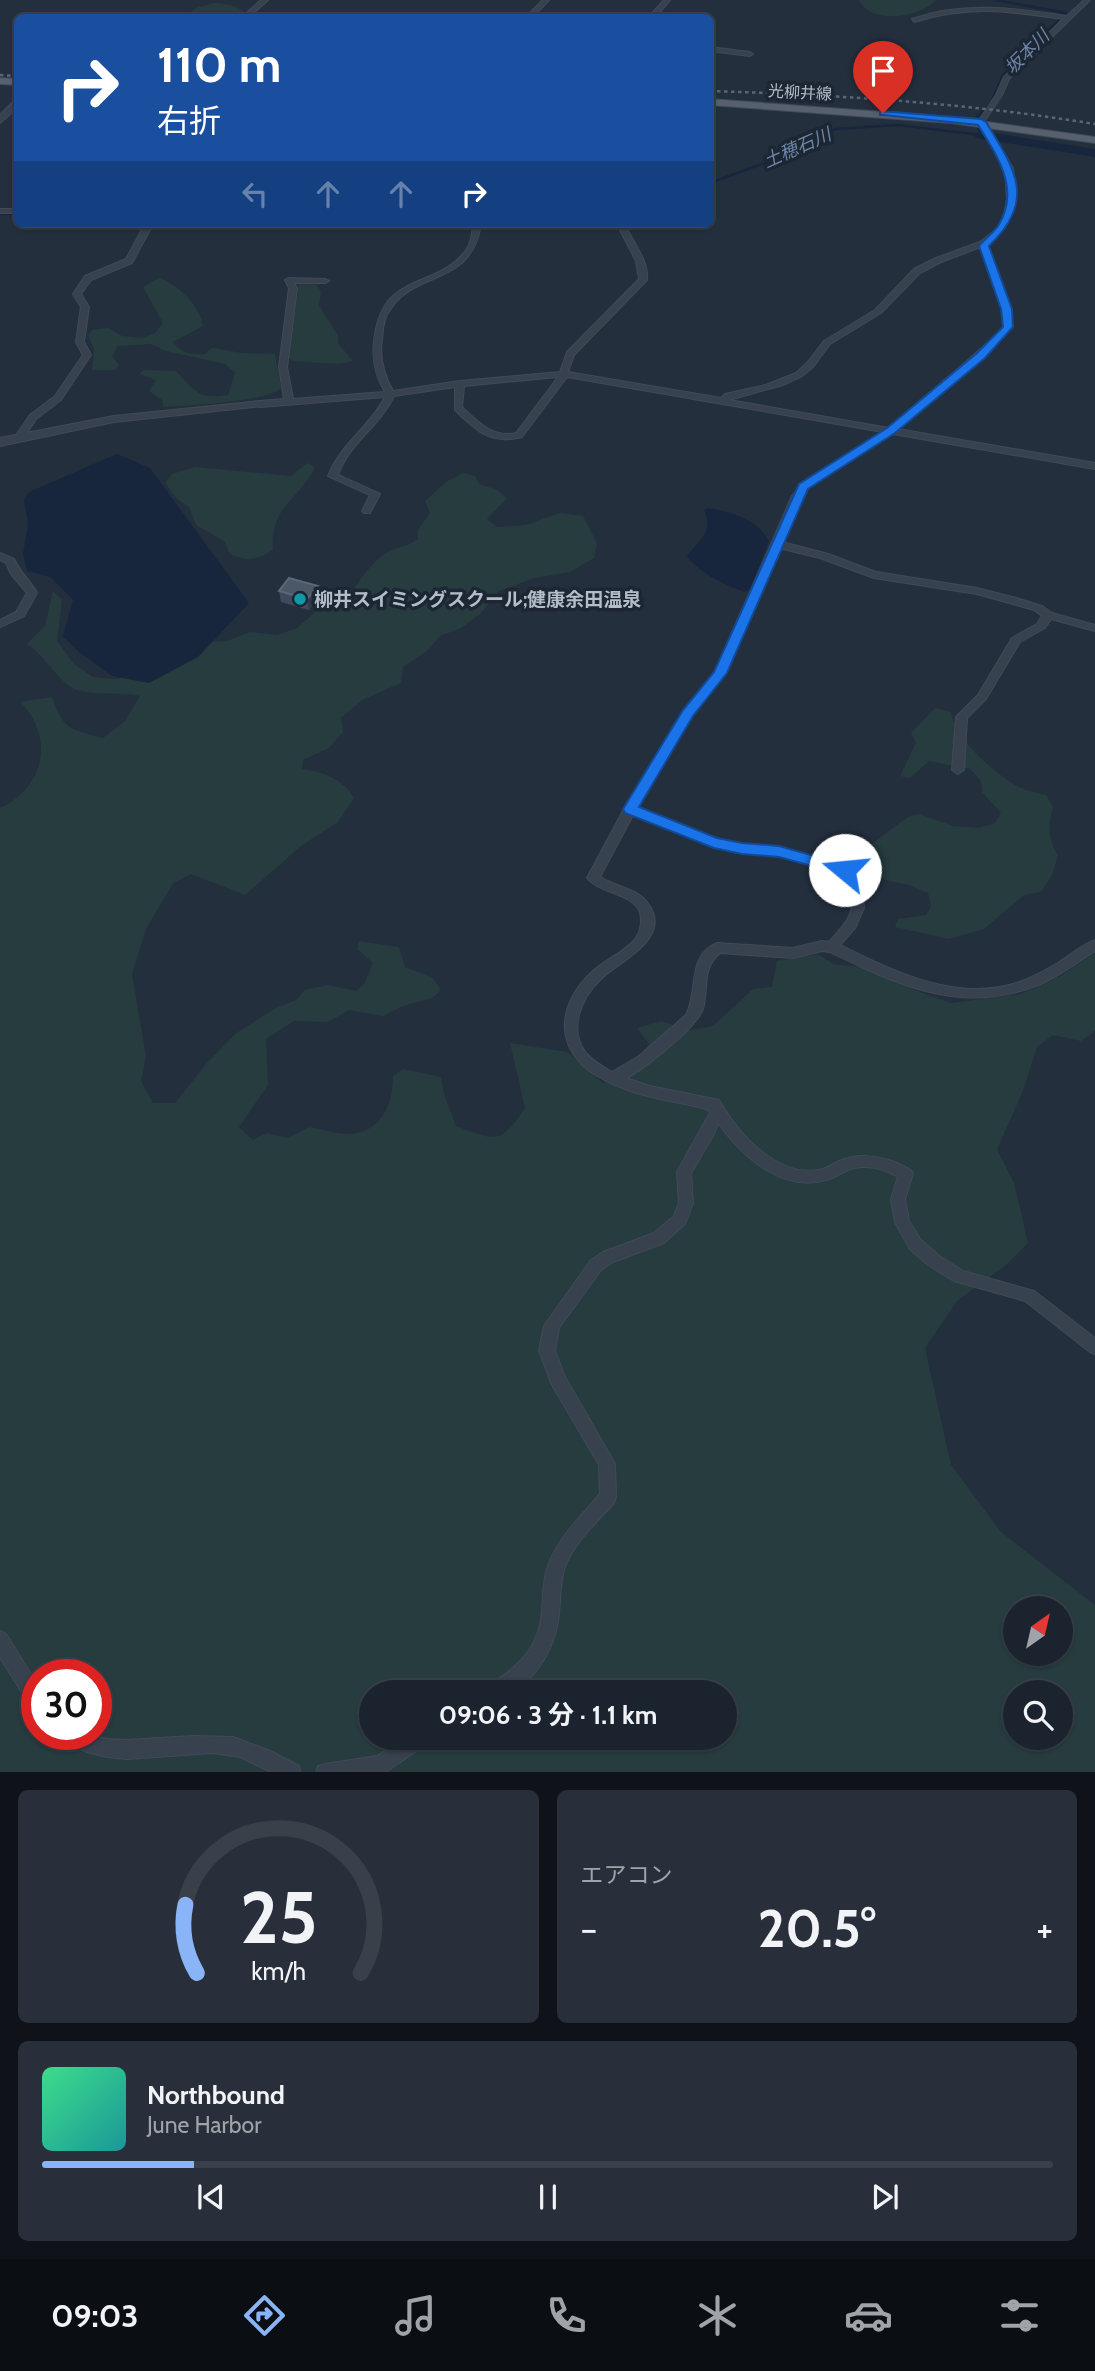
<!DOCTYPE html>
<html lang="ja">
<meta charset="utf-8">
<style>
body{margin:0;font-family:Cabin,"Noto Sans JP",sans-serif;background:#282f3a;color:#f1f3f6;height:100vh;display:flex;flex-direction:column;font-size:26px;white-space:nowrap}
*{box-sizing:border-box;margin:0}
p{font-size:23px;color:#a0a4aa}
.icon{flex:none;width:38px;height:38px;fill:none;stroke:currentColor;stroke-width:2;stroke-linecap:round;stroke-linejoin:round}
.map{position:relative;height:1772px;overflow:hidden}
.panel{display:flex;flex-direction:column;gap:18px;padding:18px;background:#0f1319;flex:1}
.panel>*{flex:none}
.hud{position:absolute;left:14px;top:14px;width:700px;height:214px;border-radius:10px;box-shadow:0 2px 5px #0004,0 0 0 2px #39404a;background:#1a4fa0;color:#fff;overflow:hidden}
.needle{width:46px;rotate:34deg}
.fabs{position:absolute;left:1003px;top:1596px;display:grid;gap:14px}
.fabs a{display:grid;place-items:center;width:70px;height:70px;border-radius:50%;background:#1b232e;box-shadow:0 2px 5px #0004,0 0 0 2px #39404a;font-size:35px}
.speed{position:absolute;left:21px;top:1659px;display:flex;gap:14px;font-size:35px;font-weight:700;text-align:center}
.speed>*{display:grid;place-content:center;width:91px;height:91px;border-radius:50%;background:#1b232e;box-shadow:0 2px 5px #0004,0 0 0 2px #39404a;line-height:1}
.speed .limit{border:10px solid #d22;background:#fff;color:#111}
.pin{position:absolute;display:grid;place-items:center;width:60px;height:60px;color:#fff;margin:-72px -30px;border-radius:50% 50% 50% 0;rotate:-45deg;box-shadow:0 0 7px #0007}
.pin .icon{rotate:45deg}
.me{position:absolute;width:77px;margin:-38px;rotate:287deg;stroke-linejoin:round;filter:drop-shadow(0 0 5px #0008)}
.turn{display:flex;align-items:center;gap:24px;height:147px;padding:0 28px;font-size:32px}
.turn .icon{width:91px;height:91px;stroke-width:2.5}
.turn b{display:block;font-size:49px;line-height:60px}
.lanes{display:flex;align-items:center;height:66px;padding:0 28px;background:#0003;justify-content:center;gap:35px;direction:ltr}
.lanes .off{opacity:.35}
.big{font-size:52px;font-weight:700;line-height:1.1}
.panel .tile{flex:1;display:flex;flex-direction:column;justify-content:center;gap:10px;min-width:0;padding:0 24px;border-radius:10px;background:#282f3a}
.panel .dial{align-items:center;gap:0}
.dial svg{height:182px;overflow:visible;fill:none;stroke:#39404a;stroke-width:7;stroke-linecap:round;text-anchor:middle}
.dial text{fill:#f1f3f6;stroke:none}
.song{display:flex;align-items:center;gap:21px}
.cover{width:84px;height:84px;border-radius:10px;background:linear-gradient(135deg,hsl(150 70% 55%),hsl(180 70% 35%))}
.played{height:7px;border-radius:4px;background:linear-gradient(90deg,#8ab4f8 15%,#39404a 15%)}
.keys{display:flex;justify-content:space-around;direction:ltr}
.heat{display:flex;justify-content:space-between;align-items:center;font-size:38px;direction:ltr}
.panel .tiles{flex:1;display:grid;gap:18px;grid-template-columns:1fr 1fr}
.tile:last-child{grid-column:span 2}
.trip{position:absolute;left:359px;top:1680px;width:378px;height:70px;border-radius:35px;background:#1b232e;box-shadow:0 2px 5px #0004,0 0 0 2px #39404a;font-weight:700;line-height:70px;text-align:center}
.dock{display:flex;height:112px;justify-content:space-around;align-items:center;background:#0b0e12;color:#a0a4aa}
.dock .icon{width:49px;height:49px}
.dock .selected{color:#8ab4f8}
.dock b{font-size:32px;color:#f1f3f6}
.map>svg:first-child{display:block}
.green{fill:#263c3f;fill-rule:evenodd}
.water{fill:#17263c}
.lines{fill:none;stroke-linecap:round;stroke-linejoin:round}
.stream{stroke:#17263c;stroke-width:2.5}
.river{fill:#17263c;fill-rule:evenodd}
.minor-casing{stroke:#414a57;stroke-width:2}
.tertiary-casing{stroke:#414a57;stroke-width:2}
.primary-casing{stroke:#414a57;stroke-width:2}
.minor{fill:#38414e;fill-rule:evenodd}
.tertiary{fill:#38414e;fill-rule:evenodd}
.primary{fill:#56606e;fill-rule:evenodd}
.rail{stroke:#5a6575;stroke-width:2.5;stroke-dasharray:3.5 3.5;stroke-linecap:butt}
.wall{fill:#3f4b5c}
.shaded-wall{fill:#2f3b4b}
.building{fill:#4b5868;stroke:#5c6777;stroke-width:2}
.route{fill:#1a73e8;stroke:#114b97;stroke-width:2}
.culture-dot{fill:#0f9aa8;stroke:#1d2633;stroke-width:2.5}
.labels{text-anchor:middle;stroke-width:7;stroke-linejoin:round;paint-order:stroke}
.far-street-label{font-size:16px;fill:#b4bcc9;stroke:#1d2633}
.far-water-label{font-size:18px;font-style:italic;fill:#6d86a8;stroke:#1d2633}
.poi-label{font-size:19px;font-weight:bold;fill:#b4bcc9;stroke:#1d2633;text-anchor:start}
</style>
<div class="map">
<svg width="1095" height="1773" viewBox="0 0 1095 1773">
<rect width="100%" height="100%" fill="#242f3e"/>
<path class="green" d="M859 0H936C920 18 871 25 859 0Z
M213 3C226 3 237 5 246 14L245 17 184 18 196 8Z
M159 278C178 284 200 306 203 326L173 342C181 353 191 355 205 354L212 348 242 353 275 354 281 388C267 402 186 406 163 407L162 400 149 391 156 380 139 374 144 370 176 371C195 391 199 400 228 395L235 373 225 364 166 351 151 344 118 346 112 356 119 365 115 370H92L94 349 88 335 92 330 108 328 122 336 142 338 155 333 163 323 143 287Z
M299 284 317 285 321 292 319 305 338 336V343L353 361 339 364 294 361 288 358Z
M307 463 315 467C298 502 270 505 273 550 257 560 248 562 230 554L224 541 196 525 189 507 176 498 165 483 172 474 195 467 291 476Z
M463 473 475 476 479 484 496 489 507 498 487 519 497 527 526 525 560 513 583 516 597 543 594 558 570 572 534 578 499 591 480 614 461 628 440 636 428 650 403 667 401 683 362 700 341 718 343 732 329 748 303 760 302 769C321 771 345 780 354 798L338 822 301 846 245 895 191 874 173 883 146 929 132 974 146 1056 141 1081 153 1103H175L207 1063 235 1034 274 1009 296 1000 305 990 327 985 356 991 364 984 373 963 358 950V941L399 947 405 967 432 977 441 990 432 998 403 1006 383 1016 349 1010 328 1022 294 1021 266 1039 268 1085 239 1127 253 1140 267 1133 288 1138 309 1127C321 1129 335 1134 348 1134 381 1133 393 1105 393 1076L403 1069 441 1077 444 1094 456 1126C496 1141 500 1145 525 1108L510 1043 567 1052 603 1083 628 1076 649 1044 637 1028 661 1021 689 1030 713 1026 753 989 772 987 777 961 818 954 833 964 861 967 917 991 951 1003 1021 994 1060 976 1095 953V1031L1081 1041 1053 1035 1037 1047 1023 1091 997 1149 1014 1183 1028 1243 1007 1264 957 1301 925 1348 951 1465 1001 1532 1095 1605V1772H0V808C45 788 55 736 20 702L52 697C64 731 70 729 103 738L125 721 140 696C123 692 90 696 75 689 55 679 46 656 27 644L45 626 53 591 62 600 57 641 74 664 93 677 115 679 155 673 199 642 227 641 250 632 278 635 297 628 330 599 348 597C360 581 373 558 392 550 402 546 409 546 418 539V530L430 513 425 501 446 482ZM1015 1608H1060V1654H1015ZM37 1675H96V1734H37ZM371 1692H724V1738H371ZM1015 1692H1060V1738H1015Z
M935 708 951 712C954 738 996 775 1019 787 1027 791 1037 793 1046 795L1053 807C1048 824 1048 841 1058 856L1052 875 1041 892 1024 895 984 929 949 939 895 927 898 919 926 915 931 906 928 893 909 885 885 880 863 864 870 845 908 817 919 814 953 826 979 828 995 823 1001 813 982 792 981 781 970 769 929 761 910 778 900 776 916 743 911 733Z"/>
<path class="water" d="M117 454 150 468 249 603 198 657 149 683 112 676 79 652 63 636 73 600 50 577 27 571 23 554 28 524 24 500 29 492Z
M707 508C730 511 760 520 769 542L750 589 744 592C722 583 702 575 687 556 700 539 714 532 704 510Z"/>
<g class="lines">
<path class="stream" d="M976 118 991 103 1002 77 1066 13 996 0
M710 183 800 150 813 137 836 129 898 125 981 135 978 127
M0 214H18
M510 224H534"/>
<path class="river" d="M981 131 1095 149V157L976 138 974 135Z"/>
<defs>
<path id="minor" d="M261 0H268L248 18H241Z
M543 0H549L532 18H525Z
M664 0H670L655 18H648Z
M1084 0H1090L1009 79 1002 95 984 122 1013 168C1018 198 1014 227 987 244L1010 309 1012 327C979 366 935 394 898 429L1095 463V469L893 434 813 483 801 497 782 542 828 554 876 572 977 588 1016 598 1042 606 1052 613 1095 625V631L1051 619 1045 628 1020 642 986 699 967 718 964 770 958 774 952 770 956 717 978 695 1012 638 1037 624 1042 616 1034 610 977 594 874 578 820 558 779 548 725 673 692 715 637 807 717 839 742 845 779 847 849 867 858 877 862 887 864 908 855 928 840 945C897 973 961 1005 1025 980 1036 975 1048 969 1058 963 1070 955 1082 945 1095 940V951C1074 965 1053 980 1030 988 957 1014 894 983 830 952L822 951 793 958 720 953C701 969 709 988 703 1009 697 1027 644 1069 626 1078L650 1086 719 1100C738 1134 776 1177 819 1170 827 1169 832 1164 839 1161 864 1151 888 1157 911 1170L913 1174 905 1199 909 1221 920 1239 938 1255 963 1271 1034 1291 1095 1338V1354L1090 1352 1025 1301 954 1281 928 1265 910 1249 895 1222 891 1199 898 1177C883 1168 862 1163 846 1171 839 1174 834 1178 826 1180 782 1193 742 1156 718 1123L714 1134 691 1173 693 1203 685 1224 664 1243 613 1262 601 1270 559 1328 555 1350 564 1375 615 1464 616 1497 614 1503C597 1522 574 1542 565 1567 559 1584 561 1603 558 1621 554 1647 537 1679 512 1691 505 1694 493 1692 485 1692L488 1686C518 1667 539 1649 542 1611 543 1595 543 1579 549 1563 560 1536 581 1516 600 1494L599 1465 551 1383 539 1350 544 1326 591 1260 603 1252 654 1233 674 1216 679 1203 677 1172 711 1111C700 1106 683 1104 670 1101 645 1096 621 1090 599 1077 553 1051 556 1004 593 971 606 959 625 952 636 938 641 931 642 920 640 912 634 894 599 893 587 878L624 809 682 713 715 672 792 496 807 479 883 432 567 377 522 437C490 445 477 431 455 410V387L394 396C380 426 349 443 338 475L380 494 370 513H364L362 511 370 495 328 476C340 444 370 427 385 397L260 407 256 404 260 401 284 399 279 367 289 288 285 280 289 278 325 279 329 281 325 283H294L297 288 287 367 293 399 385 392C374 374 371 356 375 334 385 273 432 289 463 254 471 246 472 235 473 224H481C471 289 413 268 388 313 383 320 383 331 382 339 379 358 384 375 393 391L460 381 560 372 567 352 639 279 636 261 617 224H625C632 242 649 260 647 280L574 355 568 372 721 398 725 394 766 385 796 373 807 363 824 341 875 310 914 269 936 258 980 242 998 228 1004 216 1007 199 1005 168 978 122 996 95 1004 77 1063 19C1007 11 970 5 914 22L912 19C963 1 1014 8 1067 16ZM981 247 1002 309 1004 327C968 363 927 393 889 428L729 400 783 385 802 376 813 367 830 344 881 313 920 273 941 262ZM558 377 516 433C492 438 478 422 462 407L464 386ZM633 815 714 847 742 853 779 855 841 873C853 885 856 905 847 920 842 928 835 935 829 942L822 941 793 948 717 943C686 956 699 991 686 1015L639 1056 612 1072C603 1067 593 1061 586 1053 568 1030 581 998 600 980 619 961 675 938 647 902 636 888 614 886 600 877Z
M710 47 750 52 753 54 750 56 710 51Z
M0 209H18V213H0Z
M145 224H153L132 263 91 280 81 294 89 307 84 342 91 355 61 400 36 419 23 439H17L15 437 30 415 55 396 83 355 76 342 81 307 73 294 85 276 126 259Z
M0 553 14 559C20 573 30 580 37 593L24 616 0 627V620L16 612 27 593 11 574 6 563 0 560Z
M0 1631 6 1634 37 1684V1710L31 1707 0 1657Z
M59 1734H88L107 1739 127 1740 192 1736 233 1737 270 1751 299 1766 301 1773H273L240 1757 213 1753 127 1759 107 1757 87 1752 62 1740Z
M405 1738H430L427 1744 384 1773H316L318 1766 325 1764 377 1756Z"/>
<path id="tertiary" d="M15 100H18V107L0 123V115Z
M260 401 264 402V406L114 422 0 446V438L114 416Z"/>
<path id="primary" d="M0 78 18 79V85L0 84Z
M710 99 951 117 1095 137V143L951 123 710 105Z"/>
</defs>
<use href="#minor" class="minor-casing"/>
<use href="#tertiary" class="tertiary-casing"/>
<use href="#primary" class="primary-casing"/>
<use href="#minor" class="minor"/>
<use href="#tertiary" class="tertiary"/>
<use href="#primary" class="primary"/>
<path class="rail" d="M0 75 18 76
M710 91C839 95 967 103 1095 124"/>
</g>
<path class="wall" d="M279 591 319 596 309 610 281 602Z"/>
<path class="shaded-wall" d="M318 586 319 596 309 610 307 599Z"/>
<path class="building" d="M289 578 318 586 307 599 279 591Z"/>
<path class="route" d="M880 111 981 119 986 122C1015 169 1037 200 989 246L1012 309 1013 327 985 358 895 433 808 489 727 673 693 716 639 807 717 838 742 843 779 846 850 866 852 870 850 874 845 875 779 857 742 854 714 848 625 813 623 809 683 710 714 672 799 484 887 428 977 353 1003 327 1001 309 979 246C985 239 993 233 998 226 1021 189 997 156 978 125L883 115H880Z"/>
<circle class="culture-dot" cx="300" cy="599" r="7"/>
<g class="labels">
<g class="far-street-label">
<text transform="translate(800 92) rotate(3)" y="6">光柳井線</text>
</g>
<g class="far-water-label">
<text transform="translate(1027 52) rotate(-45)" y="6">坂本川</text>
<text transform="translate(797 148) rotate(-24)" y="6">土穂石川</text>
</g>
<g class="poi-label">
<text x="314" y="606">柳井スイミングスクール;健康余田温泉</text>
</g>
</g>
</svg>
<div class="fabs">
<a><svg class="needle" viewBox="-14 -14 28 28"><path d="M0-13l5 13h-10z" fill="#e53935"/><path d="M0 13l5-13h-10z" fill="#a0a4aa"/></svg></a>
<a><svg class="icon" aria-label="search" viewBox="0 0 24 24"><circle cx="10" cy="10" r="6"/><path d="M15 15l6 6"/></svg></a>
</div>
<div class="speed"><div class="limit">30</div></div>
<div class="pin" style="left:883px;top:113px;background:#d93025"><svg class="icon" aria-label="arrive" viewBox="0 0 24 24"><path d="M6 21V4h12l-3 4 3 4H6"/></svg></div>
<svg class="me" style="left:845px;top:870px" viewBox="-20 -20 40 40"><circle r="19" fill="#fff"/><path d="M0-13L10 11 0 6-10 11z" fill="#1a73e8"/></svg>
<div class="trip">09:06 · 3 分 · 1.1 km</div>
<div class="hud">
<div class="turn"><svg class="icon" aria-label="right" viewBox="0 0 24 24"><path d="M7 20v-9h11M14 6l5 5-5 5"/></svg><div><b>110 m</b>右折</div></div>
<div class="lanes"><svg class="icon off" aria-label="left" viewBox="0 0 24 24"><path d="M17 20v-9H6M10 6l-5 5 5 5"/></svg><svg class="icon off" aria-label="ahead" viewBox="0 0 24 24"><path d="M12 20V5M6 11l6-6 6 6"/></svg><svg class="icon off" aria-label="ahead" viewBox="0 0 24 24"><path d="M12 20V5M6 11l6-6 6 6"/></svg><svg class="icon" aria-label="right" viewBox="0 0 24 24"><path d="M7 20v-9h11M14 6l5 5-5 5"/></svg></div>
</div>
</div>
<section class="panel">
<div class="tiles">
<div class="tile dial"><svg viewBox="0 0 100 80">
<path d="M14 69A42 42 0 1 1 86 69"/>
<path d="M14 69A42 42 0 0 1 9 39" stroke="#8ab4f8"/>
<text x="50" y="56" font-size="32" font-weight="700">25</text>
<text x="50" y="72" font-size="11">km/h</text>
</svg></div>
<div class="tile"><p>エアコン</p>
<div class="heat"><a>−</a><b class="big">20.5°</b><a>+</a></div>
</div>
<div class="tile">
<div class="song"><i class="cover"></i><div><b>Northbound</b><p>June Harbor</p></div></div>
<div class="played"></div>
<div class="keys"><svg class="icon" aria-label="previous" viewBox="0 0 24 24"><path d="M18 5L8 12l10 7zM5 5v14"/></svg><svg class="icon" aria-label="pause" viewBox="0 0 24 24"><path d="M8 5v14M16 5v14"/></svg><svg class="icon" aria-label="next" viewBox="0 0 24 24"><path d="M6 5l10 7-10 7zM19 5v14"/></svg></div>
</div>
</div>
</section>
<nav class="dock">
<b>09:03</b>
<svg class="icon selected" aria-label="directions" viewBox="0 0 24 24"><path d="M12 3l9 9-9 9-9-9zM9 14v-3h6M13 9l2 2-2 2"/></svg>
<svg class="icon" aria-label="music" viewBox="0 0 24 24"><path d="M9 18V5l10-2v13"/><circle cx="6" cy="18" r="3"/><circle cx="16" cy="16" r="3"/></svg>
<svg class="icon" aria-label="phone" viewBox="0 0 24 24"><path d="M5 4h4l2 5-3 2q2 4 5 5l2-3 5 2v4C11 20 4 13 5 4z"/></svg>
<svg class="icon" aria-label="climate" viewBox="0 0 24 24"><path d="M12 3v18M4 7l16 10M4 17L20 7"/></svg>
<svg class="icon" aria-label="car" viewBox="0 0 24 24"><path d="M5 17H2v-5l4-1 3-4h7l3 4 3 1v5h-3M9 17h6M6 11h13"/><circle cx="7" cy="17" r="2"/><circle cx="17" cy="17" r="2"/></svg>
<svg class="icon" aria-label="filters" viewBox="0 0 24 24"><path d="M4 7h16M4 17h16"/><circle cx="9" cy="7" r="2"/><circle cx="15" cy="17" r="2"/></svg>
</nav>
